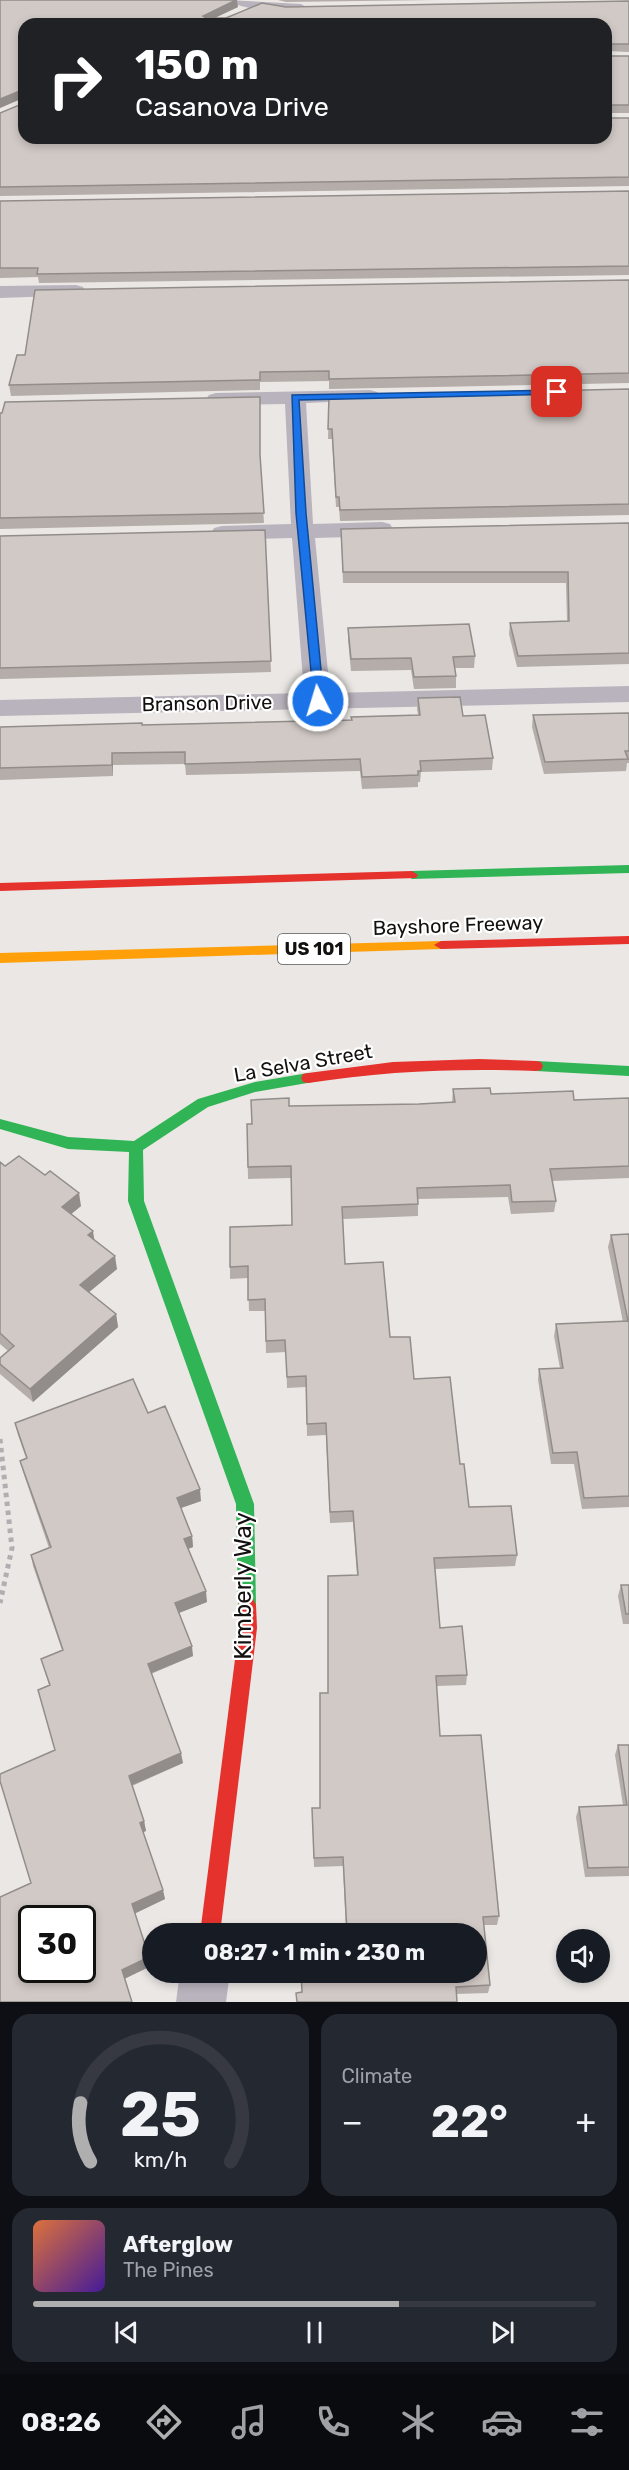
<!DOCTYPE html>
<meta charset="utf-8">
<style>
body{margin:0;font-family:Rubik,sans-serif;background:#242831;color:#f1f3f6;height:100vh;display:flex;flex-direction:column;font-size:22px;white-space:nowrap}
*{box-sizing:border-box;margin:0}
p{font-size:20px;color:#9ea1a6}
.icon{flex:none;width:33px;height:33px;fill:none;stroke:currentColor;stroke-width:2;stroke-linecap:round;stroke-linejoin:round}
.map{position:relative;height:2002px;overflow:hidden}
.details{display:flex;flex-direction:column;gap:12px;padding:12px;background:#0d0f14;flex:1}
.details>*{flex:none}
.top-card{position:absolute;left:18px;top:18px;width:594px;height:126px;border-radius:18px;box-shadow:0 3px 9px #0003;background:#202124;color:#fff;overflow:hidden}
.fabs{position:absolute;left:556px;top:1929px;display:grid;gap:12px}
.fabs a{display:grid;place-items:center;width:54px;height:54px;border-radius:50%;background:#171b24;box-shadow:0 3px 9px #0003;font-size:30px}
.speed{position:absolute;left:18px;top:1905px;display:flex;gap:12px;font-size:30px;font-weight:700;text-align:center}
.speed>*{display:grid;place-content:center;width:78px;height:78px;border-radius:50%;background:#171b24;box-shadow:0 3px 9px #0003;line-height:1}
.speed .limit{border:3px solid #111;border-radius:9px;background:#fff;color:#111}
.pin{position:absolute;display:grid;place-items:center;width:51px;height:51px;color:#fff;margin:-26px;border-radius:12px;box-shadow:0 3px 9px #0006}
.me{position:absolute;width:66px;margin:-33px;rotate:355deg;stroke-linejoin:round;filter:drop-shadow(0 0 4px #0008)}
.turn{display:flex;align-items:center;gap:21px;height:126px;padding:0 18px;font-size:27px}
.turn .icon{width:78px;height:78px;stroke-width:2.5}
.turn b{display:block;font-size:42px;line-height:51px}
.big{font-size:45px;font-weight:700;line-height:1.1}
.details .tile{flex:1;display:flex;flex-direction:column;justify-content:center;gap:9px;min-width:0;padding:0 21px;border-radius:18px;background:#242831}
.details .dial{align-items:center;gap:0}
.dial svg{height:156px;overflow:visible;fill:none;stroke:#363941;stroke-width:7;stroke-linecap:round;text-anchor:middle}
.dial text{fill:#f1f3f6;stroke:none}
.song{display:flex;align-items:center;gap:18px}
.cover{width:72px;height:72px;border-radius:9px;background:linear-gradient(135deg,hsl(20 70% 55%),hsl(260 70% 35%))}
.played{height:6px;border-radius:3px;background:linear-gradient(90deg,#afafb0 65%,#363941 65%)}
.keys{display:flex;justify-content:space-around;direction:ltr}
.heat{display:flex;justify-content:space-between;align-items:center;font-size:33px;direction:ltr}
.details .tiles{flex:1;display:grid;gap:12px;grid-template-columns:1fr 1fr}
.tile:last-child{grid-column:span 2}
.trip{position:absolute;left:142px;top:1923px;width:345px;height:60px;border-radius:30px;background:#171b24;box-shadow:0 3px 9px #0003;font-weight:700;line-height:60px;text-align:center}
.tab-bar{display:flex;height:96px;justify-content:space-around;align-items:center;background:#090b0e;color:#9ea1a6}
.tab-bar .icon{width:42px;height:42px}
.tab-bar .on{color:#afafb0}
.tab-bar b{font-size:27px;color:#f1f3f6}
.map>svg:first-child{display:block}
.lines{fill:none;stroke-linecap:round;stroke-linejoin:round}
.path{stroke:#b1aeb2;stroke-width:5;stroke-dasharray:4.5 4.5;stroke-linecap:butt}
.street{fill:#b9b3bd;fill-rule:evenodd}
.fast{fill:#30b455;fill-rule:evenodd}
.slow{fill:#ff9f0a;fill-rule:evenodd}
.jam{fill:#e5322d;fill-rule:evenodd}
.wall{fill:#b4ada9}
.shaded-wall{fill:#928d8a}
.building{fill:#d1c9c5;stroke:#928d8a;stroke-width:1.5;fill-rule:evenodd}
.route{fill:#1a73e8;stroke:#114b97;stroke-width:1.5}
.labels{text-anchor:middle;stroke-width:4.5;stroke-linejoin:round;paint-order:stroke}
.shield{fill:#fff;stroke:#5a5857;stroke-width:1.5}
.shield-label{font-size:18px;font-weight:bold;fill:#13110f}
.street-label{font-size:20px;fill:#13110f;stroke:#fff}
.near-street-label{font-size:24px;fill:#13110f;stroke:#fff}
</style>
<div class="map">
<svg width="629" height="2002" viewBox="0 0 629 2002">
<rect width="100%" height="100%" fill="#eae7e4"/>
<g class="lines">
<path class="path" d="M0 1439 12 1548 0 1603"/>
<path class="street" d="M227 0 301 4 308 8C298 17 237 9 227 0Z
M76 285 83 287 85 291 83 295 0 298V286Z
M370 390 377 392 380 396 377 400 306 403 313 524 382 522 390 524 393 529 390 534 382 536 315 538 330 693 629 686V702L0 716V700L304 693 292 538 222 540 214 538 211 533 214 528 222 526 291 524 285 404 216 405 209 403 206 399 209 395 216 393Z
M180 1972H230L226 2002H176Z"/>
<path class="fast" d="M629 865V873L412 879 406 875 412 871Z
M536 1061 629 1066V1076L536 1071 531 1070 529 1066 531 1062Z
M308 1073 313 1074 315 1078 313 1082 255 1092 208 1107 143 1150 144 1201 254 1504 256 1605 253 1611 247 1614 241 1611 238 1605 236 1504 128 1201 129 1152 68 1149 0 1129V1119L68 1137 134 1141 198 1099 255 1082Z"/>
<path class="slow" d="M441 941 448 945 441 949 0 963V953Z"/>
<path class="jam" d="M412 871 418 875 416 878 0 891V883Z
M629 936V944L441 949 434 945 441 941Z
M479 1059 536 1061 541 1062 543 1066 541 1070 536 1071C459 1068 384 1071 308 1083L303 1082 301 1078 303 1074 308 1073 393 1062Z
M247 1596 253 1599 256 1605 257 1628 220 1934H200L239 1628 238 1605 241 1599Z"/>
</g>
<path class="wall" d="M0 0 238 7 214 18H226L286 7 629 1V52L24 24V99L23 98 0 108Z
M278 0H436L286 2Z
M606 55 607 56H629V113H606Z
M24 104V138L629 118V186L0 196V113Z
M629 191V275L39 283 38 277 0 278V201Z
M629 280V383L329 389V381L260 382V390L11 396 9 385 25 355Z
M629 389V515L340 521 339 507H336L332 439H328L329 396Z
M0 413 260 458 264 523 0 529Z
M629 523V664L517 667 509 634 510 623 567 621 566 583H343L341 529Z
M265 530 271 672 0 679V536Z
M348 628 475 656 474 668H455L456 676V688L414 689 411 670 351 671 348 640Z
M418 698 463 716 493 758 492 770 421 772 420 782H418V787L362 789 360 771 186 775 185 764 113 765V776L0 780V727L142 725 351 720 418 715 417 709Z
M629 713V763H627L626 771 544 774 532 727 533 715Z
M453 1089 491 1094 574 1100 629 1098V1178L552 1181 556 1201 554 1212 511 1214 508 1197 418 1199V1216L343 1219 345 1264 414 1379 460 1464 469 1507 517 1555 515 1566 435 1569 440 1628 467 1675 466 1685 436 1686 440 1736 499 1916 497 1925H484L490 1985 488 1993 456 1994 302 1992 346 1932 343 1866 314 1867 312 1808H320L328 1693 357 1575 353 1522 330 1523 326 1435 307 1436 306 1387 287 1388 286 1352 266 1353 265 1311H249L248 1278 230 1279V1267L292 1225 291 1178 248 1179 247 1124H252L289 1106 419 1104 452 1102Z
M0 1162 5 1166 45 1175 81 1206 71 1214 94 1239 117 1269 89 1292 116 1314 118 1327 33 1402 0 1374V1358L8 1351 0 1344Z
M629 1234V1507L582 1509 574 1464H551L538 1380 539 1369 560 1368 554 1336 556 1324 623 1322 608 1247 611 1235Z
M148 1413 201 1501 181 1508 192 1536 193 1547 188 1549 207 1602 179 1613 193 1656 151 1674 183 1763 132 1786 144 1821 146 1831 143 1832 165 1899 135 1913 149 1957 151 1966 124 1979 31 1883 55 1751 49 1685 41 1659 62 1650 33 1566 31 1555 49 1548 23 1472 20 1461 26 1458 18 1435 15 1423Z
M621 1585H629V1624H623L618 1596Z
M618 1745H629V1876L585 1877 576 1817 579 1807 623 1805 615 1755Z"/>
<path class="shaded-wall" d="M236 0H237L238 7 204 23 203 16Z
M22 90 23 98 0 108V99Z
M112 753 113 765V776L112 765Z
M79 1193 81 1206 64 1220 62 1207Z
M93 1231 95 1244 88 1235Z
M115 1256 117 1269 82 1298 80 1285Z
M116 1314 118 1327 33 1402 30 1389Z
M200 1489 201 1501 178 1509 177 1498Z
M192 1536 193 1547 185 1550 184 1539Z
M206 1591 207 1602 176 1614 175 1603Z
M192 1646 193 1656 149 1674 148 1664Z
M181 1753 183 1763 130 1786 129 1776Z
M144 1821 146 1831 141 1833 140 1823Z
M163 1890 165 1899 134 1914 132 1904Z
M149 1957 151 1966 124 1979 122 1970Z"/>
<path class="building" d="M0 0H236L203 16 206 18H226L262 3 286 7 629 1V44H607L606 48V24H24V91L22 90 0 99Z
M606 55 607 56H629V105H606Z
M24 103V138H606V118H629V177L0 187V113Z
M629 191V266L37 274 38 268H0V201Z
M629 280V373L329 379V371L260 372V380L9 385 17 355H25L35 290Z
M629 389V504L340 510 339 497H336L332 429H328L329 396Z
M260 397V455L264 513 0 518V413H2L5 402Z
M629 523V653L518 656 510 623 569 621 568 572H343L341 529Z
M265 530 271 661 0 668V536Z
M469 624 475 656 453 657 456 676 414 677 411 658 351 659 348 628Z
M460 697 463 716 485 715 493 758 420 761 421 771H418V775L362 777 360 759 185 764V752L112 753V765L0 768V727L142 723V725L352 720 351 717 420 715 418 698Z
M629 713V751H625L628 759 545 762 533 715Z
M490 1088 491 1094 573 1091 574 1100 629 1098V1166L550 1169 556 1201 512 1202 510 1185 417 1188 418 1204 342 1207 345 1264 383 1262 390 1337H410L414 1379 450 1377 460 1464H464L469 1507 511 1506 517 1555 434 1558 440 1628 462 1626 467 1675 436 1676 440 1736 481 1735 499 1916 483 1917 490 1985 456 1987 457 2002H297L296 1993 302 1992 301 1972H477V1934H322L347 1932 343 1857 314 1858 312 1808H320V1693H328V1576L358 1575 353 1511 330 1512 326 1423 307 1424 306 1376 287 1377 285 1340 266 1341 265 1299 248 1300V1266L230 1267V1227L292 1225 291 1166 248 1167 247 1124H252L251 1100 289 1098V1106L419 1104 455 1102 453 1089Z
M19 1156 45 1175 50 1171 79 1193 62 1207 93 1231 88 1235 115 1256 80 1285 116 1314 30 1389 0 1364V1358L14 1346 0 1333V1162L5 1166Z
M629 1234V1496L584 1498 577 1452 553 1453 539 1369 563 1368 556 1324 628 1321 611 1235Z
M133 1379 148 1413 165 1406 200 1489 177 1498 192 1536 184 1539 206 1591 175 1603 192 1646 148 1664 181 1753 129 1776 144 1821 140 1823 163 1890 132 1904 149 1957 122 1970 132 2002H0V1897L31 1883 0 1781V1774L55 1750 38 1690 50 1685 41 1659 63 1650 31 1555 51 1547 20 1461 27 1458 15 1423ZM32 1918H82V1970H32Z
M621 1585H629V1614H626Z
M618 1745H629V1867L588 1868 579 1807 627 1805Z"/>
<path class="route" d="M557 390 562 392 561 394 299 400 306 513 324 701 322 703H314L296 513 292 395Z"/>
<g class="labels">
<rect class="shield" x="278" y="934" width="72" height="30" rx="4.5"/>
<g class="shield-label">
<text x="314" y="955">US 101</text>
</g>
<g class="street-label">
<text transform="translate(207 703) rotate(-1)" y="7">Branson Drive</text>
<text transform="translate(458 925) rotate(-2)" y="7">Bayshore Freeway</text>
<text transform="translate(303 1063) rotate(-10)" y="7">La Selva Street</text>
</g>
<g class="near-street-label">
<text transform="translate(243 1586) rotate(-90)" y="8">Kimberly Way</text>
</g>
</g>
</svg>
<div class="fabs">
<a><svg class="icon" aria-label="sound" viewBox="0 0 24 24"><path d="M4 9h4l5-4v14l-5-4H4zM17 9q2 3 0 6"/></svg></a>
</div>
<div class="speed"><div class="limit">30</div></div>
<div class="pin" style="left:557px;top:392px;background:#d93025"><svg class="icon" aria-label="arrive" viewBox="0 0 24 24"><path d="M6 21V4h12l-3 4 3 4H6"/></svg></div>
<svg class="me" style="left:318px;top:701px" viewBox="-20 -20 40 40"><circle r="17" fill="#1a73e8" stroke="#fff" stroke-width="3"/><path d="M0-11L8 9 0 5-8 9z" fill="#fff"/></svg>
<div class="trip">08:27 · 1 min · 230 m</div>
<div class="top-card">
<div class="turn"><svg class="icon" aria-label="right" viewBox="0 0 24 24"><path d="M7 20v-9h11M14 6l5 5-5 5"/></svg><div><b>150 m</b>Casanova Drive</div></div>
</div>
</div>
<section class="details">
<div class="tiles">
<div class="tile dial"><svg viewBox="0 0 100 80">
<path d="M14 69A42 42 0 1 1 86 69"/>
<path d="M14 69A42 42 0 0 1 9 39" stroke="#afafb0"/>
<text x="50" y="56" font-size="32" font-weight="700">25</text>
<text x="50" y="72" font-size="11">km/h</text>
</svg></div>
<div class="tile"><p>Climate</p>
<div class="heat"><a>−</a><b class="big">22°</b><a>+</a></div>
</div>
<div class="tile">
<div class="song"><i class="cover"></i><div><b>Afterglow</b><p>The Pines</p></div></div>
<div class="played"></div>
<div class="keys"><svg class="icon" aria-label="previous" viewBox="0 0 24 24"><path d="M18 5L8 12l10 7zM5 5v14"/></svg><svg class="icon" aria-label="pause" viewBox="0 0 24 24"><path d="M8 5v14M16 5v14"/></svg><svg class="icon" aria-label="next" viewBox="0 0 24 24"><path d="M6 5l10 7-10 7zM19 5v14"/></svg></div>
</div>
</div>
</section>
<nav class="tab-bar">
<b>08:26</b>
<svg class="icon on" aria-label="directions" viewBox="0 0 24 24"><path d="M12 3l9 9-9 9-9-9zM9 14v-3h6M13 9l2 2-2 2"/></svg>
<svg class="icon" aria-label="music" viewBox="0 0 24 24"><path d="M9 18V5l10-2v13"/><circle cx="6" cy="18" r="3"/><circle cx="16" cy="16" r="3"/></svg>
<svg class="icon" aria-label="phone" viewBox="0 0 24 24"><path d="M5 4h4l2 5-3 2q2 4 5 5l2-3 5 2v4C11 20 4 13 5 4z"/></svg>
<svg class="icon" aria-label="climate" viewBox="0 0 24 24"><path d="M12 3v18M4 7l16 10M4 17L20 7"/></svg>
<svg class="icon" aria-label="car" viewBox="0 0 24 24"><path d="M5 17H2v-5l4-1 3-4h7l3 4 3 1v5h-3M9 17h6M6 11h13"/><circle cx="7" cy="17" r="2"/><circle cx="17" cy="17" r="2"/></svg>
<svg class="icon" aria-label="filters" viewBox="0 0 24 24"><path d="M4 7h16M4 17h16"/><circle cx="9" cy="7" r="2"/><circle cx="15" cy="17" r="2"/></svg>
</nav>
